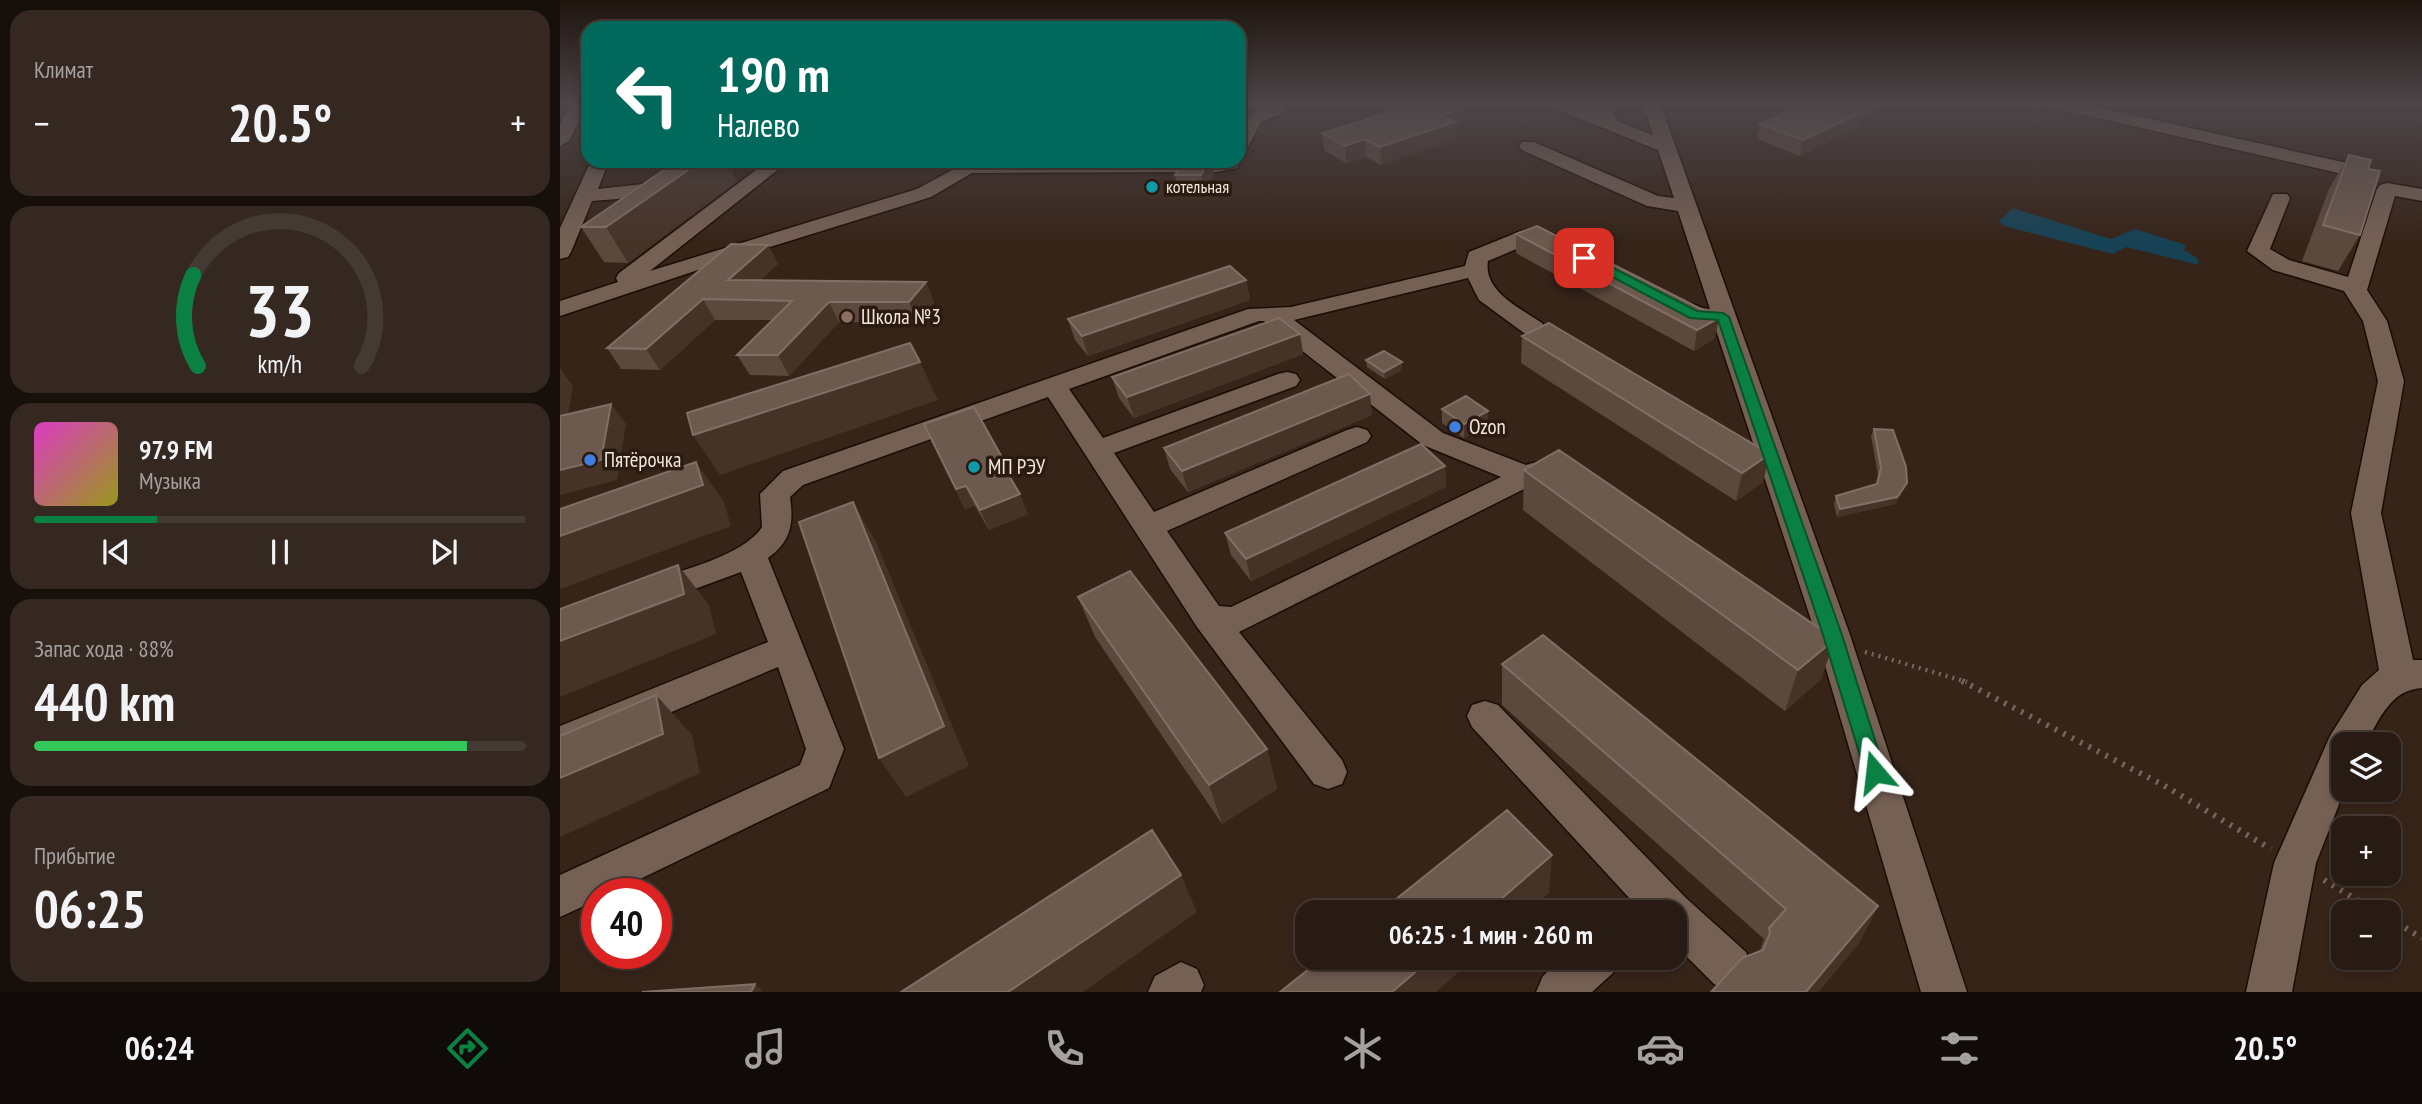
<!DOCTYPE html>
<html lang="ru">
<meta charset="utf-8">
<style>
body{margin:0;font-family:"PT Sans Narrow",sans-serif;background:#342821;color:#f1f3f6;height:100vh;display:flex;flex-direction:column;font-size:26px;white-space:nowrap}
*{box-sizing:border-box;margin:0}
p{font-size:23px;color:#a5a1a0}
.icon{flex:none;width:38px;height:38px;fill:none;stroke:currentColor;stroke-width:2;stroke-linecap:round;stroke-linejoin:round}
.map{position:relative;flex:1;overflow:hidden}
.drawer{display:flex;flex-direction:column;gap:10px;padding:10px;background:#160f0a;width:560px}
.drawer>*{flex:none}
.hud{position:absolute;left:21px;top:21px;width:665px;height:147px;border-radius:21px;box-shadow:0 4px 10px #0003,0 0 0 2px #443933;background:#00695c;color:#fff;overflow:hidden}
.fabs{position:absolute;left:1771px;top:732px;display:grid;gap:14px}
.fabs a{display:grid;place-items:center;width:70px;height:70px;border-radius:14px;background:#281b13;box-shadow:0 4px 10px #0003,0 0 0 2px #443933;font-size:35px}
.speed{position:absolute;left:21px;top:878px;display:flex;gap:14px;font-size:35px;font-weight:700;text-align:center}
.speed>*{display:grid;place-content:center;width:91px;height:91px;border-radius:50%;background:#281b13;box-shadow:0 4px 10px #0003,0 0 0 2px #443933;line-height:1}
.speed .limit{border:10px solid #d22;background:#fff;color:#111}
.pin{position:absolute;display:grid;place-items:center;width:60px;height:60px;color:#fff;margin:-30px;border-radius:14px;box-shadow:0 4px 10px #0006}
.me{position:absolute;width:77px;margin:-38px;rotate:343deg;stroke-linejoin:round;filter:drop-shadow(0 0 5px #0008)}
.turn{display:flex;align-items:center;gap:24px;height:147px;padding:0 21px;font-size:32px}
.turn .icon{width:91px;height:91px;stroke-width:2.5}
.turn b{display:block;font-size:49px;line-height:60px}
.big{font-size:52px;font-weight:800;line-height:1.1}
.drawer .card{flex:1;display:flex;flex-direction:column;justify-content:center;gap:10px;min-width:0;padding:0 24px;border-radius:21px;background:#342821}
.drawer .dial{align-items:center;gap:0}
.dial svg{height:182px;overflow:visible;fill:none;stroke:#443933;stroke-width:7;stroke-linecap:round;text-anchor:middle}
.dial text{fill:#f1f3f6;stroke:none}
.song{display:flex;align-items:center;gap:21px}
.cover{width:84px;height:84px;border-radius:10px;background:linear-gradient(135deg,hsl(310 70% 55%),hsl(60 70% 35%))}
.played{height:7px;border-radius:4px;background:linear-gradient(90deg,#0b8043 25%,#443933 25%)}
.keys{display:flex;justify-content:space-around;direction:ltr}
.heat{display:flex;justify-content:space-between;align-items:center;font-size:38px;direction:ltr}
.charge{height:10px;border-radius:5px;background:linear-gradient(90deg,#34c759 88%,#443933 0)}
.trip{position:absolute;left:735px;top:900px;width:392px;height:70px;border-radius:21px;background:#281b13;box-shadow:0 4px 10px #0003,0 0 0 2px #443933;font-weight:800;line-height:70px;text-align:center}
.menu{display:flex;height:112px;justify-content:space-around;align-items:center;background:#100b08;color:#a5a1a0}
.menu .icon{width:49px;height:49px}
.menu .on{color:#0b8043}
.menu b{font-size:32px;color:#f1f3f6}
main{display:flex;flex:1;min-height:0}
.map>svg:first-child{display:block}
.water{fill:#174255}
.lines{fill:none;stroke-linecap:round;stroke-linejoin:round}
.minor-casing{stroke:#1c0c04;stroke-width:3}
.path-far2{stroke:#76665d;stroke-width:2.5;stroke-dasharray:1 3.5;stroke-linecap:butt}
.path-far1{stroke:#76665d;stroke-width:4.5;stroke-dasharray:2 5;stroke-linecap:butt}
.path{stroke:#76665d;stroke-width:6;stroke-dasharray:2.5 7;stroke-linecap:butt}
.minor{fill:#756054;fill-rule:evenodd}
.wall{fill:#5c493e}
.shaded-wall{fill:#463328}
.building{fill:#6c5a4f;stroke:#816f66;stroke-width:2}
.route{fill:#0b8043;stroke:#07532c;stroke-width:2}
.culture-dot{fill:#0f9aa8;stroke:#2b1a10;stroke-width:2.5}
.education-dot{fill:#8d6e63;stroke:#2b1a10;stroke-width:2.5}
.shop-dot{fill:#3f7fe0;stroke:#2b1a10;stroke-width:2.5}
.labels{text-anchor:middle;stroke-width:7;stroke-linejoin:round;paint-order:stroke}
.far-poi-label{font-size:18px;fill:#f1e5de;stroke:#2b1a10;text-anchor:start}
.poi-label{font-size:21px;fill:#f1e5de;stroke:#2b1a10;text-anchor:start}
</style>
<main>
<section class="drawer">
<div class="card"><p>Климат</p>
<div class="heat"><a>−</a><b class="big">20.5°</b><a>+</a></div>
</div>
<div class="card dial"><svg viewBox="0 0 100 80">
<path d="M14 69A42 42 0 1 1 86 69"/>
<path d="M14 69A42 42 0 0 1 12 29" stroke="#0b8043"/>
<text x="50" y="56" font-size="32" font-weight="700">33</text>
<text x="50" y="72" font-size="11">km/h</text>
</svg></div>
<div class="card">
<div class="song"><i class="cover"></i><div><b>97.9 FM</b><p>Музыка</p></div></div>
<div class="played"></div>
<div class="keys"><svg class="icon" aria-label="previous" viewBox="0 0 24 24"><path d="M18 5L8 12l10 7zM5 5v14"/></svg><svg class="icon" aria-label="pause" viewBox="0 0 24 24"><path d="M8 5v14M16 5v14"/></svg><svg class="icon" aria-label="next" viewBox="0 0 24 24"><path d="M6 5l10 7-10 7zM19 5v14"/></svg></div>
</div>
<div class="card"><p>Запас хода · 88%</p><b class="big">440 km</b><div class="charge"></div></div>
<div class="card"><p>Прибытие</p><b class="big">06:25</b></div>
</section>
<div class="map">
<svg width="1862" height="992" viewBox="0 0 1862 992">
<rect width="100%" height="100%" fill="#362419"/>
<path class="water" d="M1453 208 1551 239 1575 229 1626 245 1624 250 1637 258 1639 265 1566 247 1553 254 1444 226 1439 221Z"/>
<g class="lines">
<defs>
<path id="minor" d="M11 103 28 104 9 141 0 146V124Z
M710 103H727L721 114 701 122 686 151 679 153V130L685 119Z
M989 103H1012L1032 111 1023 103C1041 103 1049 103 1057 121L1093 135 1083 103H1100L1290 635 1407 992H1361L1256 635 1154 324C1138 322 1116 321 1105 306L1109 301C1124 297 1135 308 1150 309L1118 211 1087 206 962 150 959 146 962 142H974L1098 196 1114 198 1098 150 991 107Z
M1486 103H1518L1787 163 1797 169 1787 175 1494 108Z
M679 157 681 161 677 168 657 172 412 173 371 197 168 260 0 316V301L58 282 56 278 59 273 208 161H229L90 271 357 189 407 162 679 161Z
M31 161H49L38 189 93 183 107 178 132 161H153C126 198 74 197 32 201L11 252 8 257 0 259V228Z
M1827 183 1862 189V201L1835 196 1807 290 1827 321 1844 381 1821 513 1853 660H1862V688C1830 690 1820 719 1805 744H1783L1785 789 1756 863 1732 992H1686L1714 863 1770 736 1802 685 1819 670 1791 513 1818 381 1803 321 1784 291 1713 270 1687 251 1713 194H1727L1730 198 1710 249 1729 260 1788 277 1817 189 1820 185Z
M980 229 1003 238 1006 243 1003 248 995 249 973 242 928 261C923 291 960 308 982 323L985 328 982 333 973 335 964 333 919 300 908 278 734 320 883 433 966 465C984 459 1005 459 1017 477L1012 484 1002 487 982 480 679 632 782 760 787 772 782 784 768 789 754 784 637 627 488 397 243 485 230 497C234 524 231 541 208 558L284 749 269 788 49 894H37V900L0 917V875L240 765 246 749 218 667 0 759V726L208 642 181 572 91 605 79 602 75 593 79 584C112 573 183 557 202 527L200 494 223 471 688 309 731 307 905 266 909 252 961 231ZM699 321H704L863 445 941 477 671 607 659 606 607 531 807 442 811 436 807 430 797 427 787 430 594 512 554 453 736 386 740 380 736 374 727 372 718 374 543 438 509 389Z
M925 701 938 705 1127 899 1186 952 1193 968 1186 984 1170 991 1154 984 1115 945V912H1082L912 727 907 716 912 705Z
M1003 957H1059L1053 973 1032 992H976L983 976Z
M621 962 637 969 644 985 641 992H588L595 976Z"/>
</defs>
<use href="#minor" class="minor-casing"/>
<path class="path-far2" d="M1459 103 1478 109"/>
<path class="path-far1" d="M1305 652 1407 682"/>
<path class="path" d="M1402 681 1603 785 1711 849
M1764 880 1817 912
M1829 918 1862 938"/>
<use href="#minor" class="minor"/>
</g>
<path class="wall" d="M679 103H705L697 108H694L683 118 679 125Z
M1325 103 1302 118 1300 127 1240 156 1197 139 1200 124Z
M901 126 895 128 896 139 821 165 806 157 786 163 764 150 762 133Z
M1789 155 1808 169 1800 235 1778 271 1742 261 1769 189Z
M615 175H654L645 193H619Z
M177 181 68 263 44 262 21 227Z
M956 234 1155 338 1134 351 956 253Z
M208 245 218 264 200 280 374 302 358 323 279 322 229 376 190 375 177 355 212 320H155L100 370 61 369 47 348Z
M686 280 690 300 528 356 515 340 508 319Z
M740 334 743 354 574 418 559 398 552 377Z
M962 336 1203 482 1176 501 961 363Z
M806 360 842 370 825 379 807 367Z
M882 409 928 425 904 438 882 423Z
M812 415 628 492 610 469 604 448Z
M364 424 457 489 468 514 429 530 415 506 405 509Z
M1314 429 1344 490 1335 504 1277 517 1274 504 1276 496 1316 484 1318 475 1311 436Z
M885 466 886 487 691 581 671 555 665 533Z
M964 470 1275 639 1261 679 1225 711 963 510Z
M518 597 707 749 717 789 662 824 535 637Z
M942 664 1318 906 1299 943 1258 992H1151L1200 951 1204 939 942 705Z"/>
<path class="shaded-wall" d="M679 103H693L694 108 683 118 679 125Z
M697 103H705L697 108Z
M1306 103H1325L1302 118 1300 127 1240 156 1243 140Z
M900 109 901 126 895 128 896 139 821 165 820 147 881 115Z
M805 139 806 157 786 163 785 146Z
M141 161H167L177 181 68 263 46 227Z
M648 161H652L654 175 645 193 641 175Z
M208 245 218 264 179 300 168 280Z
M686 280 690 300 528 356 522 336Z
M366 282 374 302 358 323 349 302Z
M143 299 155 320 100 370 86 349Z
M269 302 279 322 229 376 218 355Z
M1159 318 1155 338 1134 351 1137 330Z
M740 334 743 354 574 418 567 397Z
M360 362 378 400 160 475 133 435Z
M842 362V370L825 379 824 372Z
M0 368 13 386 4 439 0 435Z
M810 394 812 415 628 492 622 471Z
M51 404 66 424 57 480 0 495V470Z
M928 411V425L904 438V424Z
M1210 454 1203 482 1176 501 1182 473Z
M136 462 164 502 171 526 0 589V536Z
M885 466 886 487 691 581 686 559Z
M449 470 457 489 454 491 446 471Z
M1347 483 1344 490 1335 504 1277 517 1280 509Z
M406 486 415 506 405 509 396 489Z
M460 494 468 514 429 530 420 510Z
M293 502 316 542 409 766 346 797 319 758Z
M118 565 149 605 156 634 0 697V641Z
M1275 639 1261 679 1225 711 1238 670Z
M96 695 132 735 140 773 0 837V778Z
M707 749 717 789 662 824 649 785Z
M992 855 989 893 967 912H926Z
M621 875 637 912 523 992H448Z
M1318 906 1299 943 1258 992H1246Z
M873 957H916L876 992H832Z
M195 984 202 990 201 992H191Z"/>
<path class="building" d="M860 103H888L900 109 881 115 895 122 820 147 805 139 785 146 762 133Z
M1248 103H1306L1296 110 1304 112 1243 140 1200 124Z
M1789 155 1811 160 1808 169 1820 171 1800 235 1763 225Z
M117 161H141L46 227H21Z
M623 161H648L641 175H615Z
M977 226 1159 318 1137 330 956 234Z
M171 244 208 245 168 280 366 282 349 302H269L218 355H177L232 301 143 299 86 349 47 348Z
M670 266 686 280 522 336 508 319Z
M719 318 740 334 567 397 552 377Z
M989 323 1210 454 1182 473 962 336Z
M350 343 360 362 133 435 127 413Z
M824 351 842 362 824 372 806 360Z
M789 374 810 394 622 471 604 448Z
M906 396 928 411 904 424 882 409Z
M51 404 41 460 0 470V416Z
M414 407 449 470 446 471 460 494 420 510 406 486 396 489 364 424Z
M1314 429 1333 430 1346 467 1347 483 1337 497 1280 509 1276 496 1317 484 1321 468Z
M861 444 885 466 686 559 665 533Z
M999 450 1275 639 1238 670 964 470Z
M136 462 143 485 0 536V509Z
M293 502 384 726 319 758 239 522Z
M118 565 124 594 0 641V609Z
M570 571 707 749 649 785 518 597Z
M983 635 1318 906 1246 992H1151L1182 958 1203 950 1210 933 1209 928 1226 909 942 664Z
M96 695 103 734 0 778V736Z
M947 810 992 855 926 912H820Z
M592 830 621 875 448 992H341Z
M764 957H873L832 992H720Z
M195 984 191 992H82Z"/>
<linearGradient id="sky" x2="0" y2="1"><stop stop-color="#1e140e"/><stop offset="0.43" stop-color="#4c4549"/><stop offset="1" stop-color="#4c4549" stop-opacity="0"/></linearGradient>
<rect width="1862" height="242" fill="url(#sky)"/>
<path class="route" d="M1020 255H1028L1137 311 1163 313 1169 317 1282 635 1325 772 1322 778 1315 781 1308 778 1305 772 1263 635 1158 320 1130 318 1020 260Z"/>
<g class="culture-dot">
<circle cx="592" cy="187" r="7"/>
<circle cx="414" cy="467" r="7"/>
</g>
<circle class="education-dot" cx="287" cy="317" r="7"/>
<g class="shop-dot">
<circle cx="895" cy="427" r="7"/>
<circle cx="30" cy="460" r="7"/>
</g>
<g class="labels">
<g class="far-poi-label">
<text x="606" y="193">котельная</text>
</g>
<g class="poi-label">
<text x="301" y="324">Школа №3</text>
<text x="909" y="434">Ozon</text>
<text x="44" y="467">Пятёрочка</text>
<text x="428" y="474">МП РЭУ</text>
</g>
</g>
</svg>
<div class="fabs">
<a><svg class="icon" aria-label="layers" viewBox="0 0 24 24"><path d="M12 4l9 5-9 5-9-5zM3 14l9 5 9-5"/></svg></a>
<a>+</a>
<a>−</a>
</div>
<div class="speed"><div class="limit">40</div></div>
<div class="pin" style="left:1024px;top:258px;background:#d93025"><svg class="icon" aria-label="arrive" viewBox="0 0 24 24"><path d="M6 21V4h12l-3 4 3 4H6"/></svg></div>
<svg class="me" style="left:1315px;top:772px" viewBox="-20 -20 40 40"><path d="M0-17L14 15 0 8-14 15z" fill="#0b8043" stroke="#fff" stroke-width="4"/></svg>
<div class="trip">06:25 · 1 мин · 260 m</div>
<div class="hud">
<div class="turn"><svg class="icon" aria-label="left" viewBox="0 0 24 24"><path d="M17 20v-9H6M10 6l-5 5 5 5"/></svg><div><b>190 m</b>Налево</div></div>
</div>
</div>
</main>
<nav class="menu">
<b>06:24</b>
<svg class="icon on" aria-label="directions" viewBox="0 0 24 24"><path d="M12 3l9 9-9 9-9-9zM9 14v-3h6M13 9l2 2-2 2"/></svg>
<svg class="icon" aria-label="music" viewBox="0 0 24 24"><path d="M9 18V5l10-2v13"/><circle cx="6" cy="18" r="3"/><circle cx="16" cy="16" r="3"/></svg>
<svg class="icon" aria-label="phone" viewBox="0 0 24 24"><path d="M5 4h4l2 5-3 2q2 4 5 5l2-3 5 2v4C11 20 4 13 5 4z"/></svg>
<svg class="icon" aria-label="climate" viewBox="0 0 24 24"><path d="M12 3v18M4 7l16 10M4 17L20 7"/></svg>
<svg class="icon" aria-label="car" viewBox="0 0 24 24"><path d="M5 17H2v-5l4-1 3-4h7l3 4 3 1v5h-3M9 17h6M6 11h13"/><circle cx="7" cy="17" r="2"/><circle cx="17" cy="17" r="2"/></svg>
<svg class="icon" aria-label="filters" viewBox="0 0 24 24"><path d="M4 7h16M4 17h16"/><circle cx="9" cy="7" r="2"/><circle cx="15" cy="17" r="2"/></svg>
<b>20.5°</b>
</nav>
